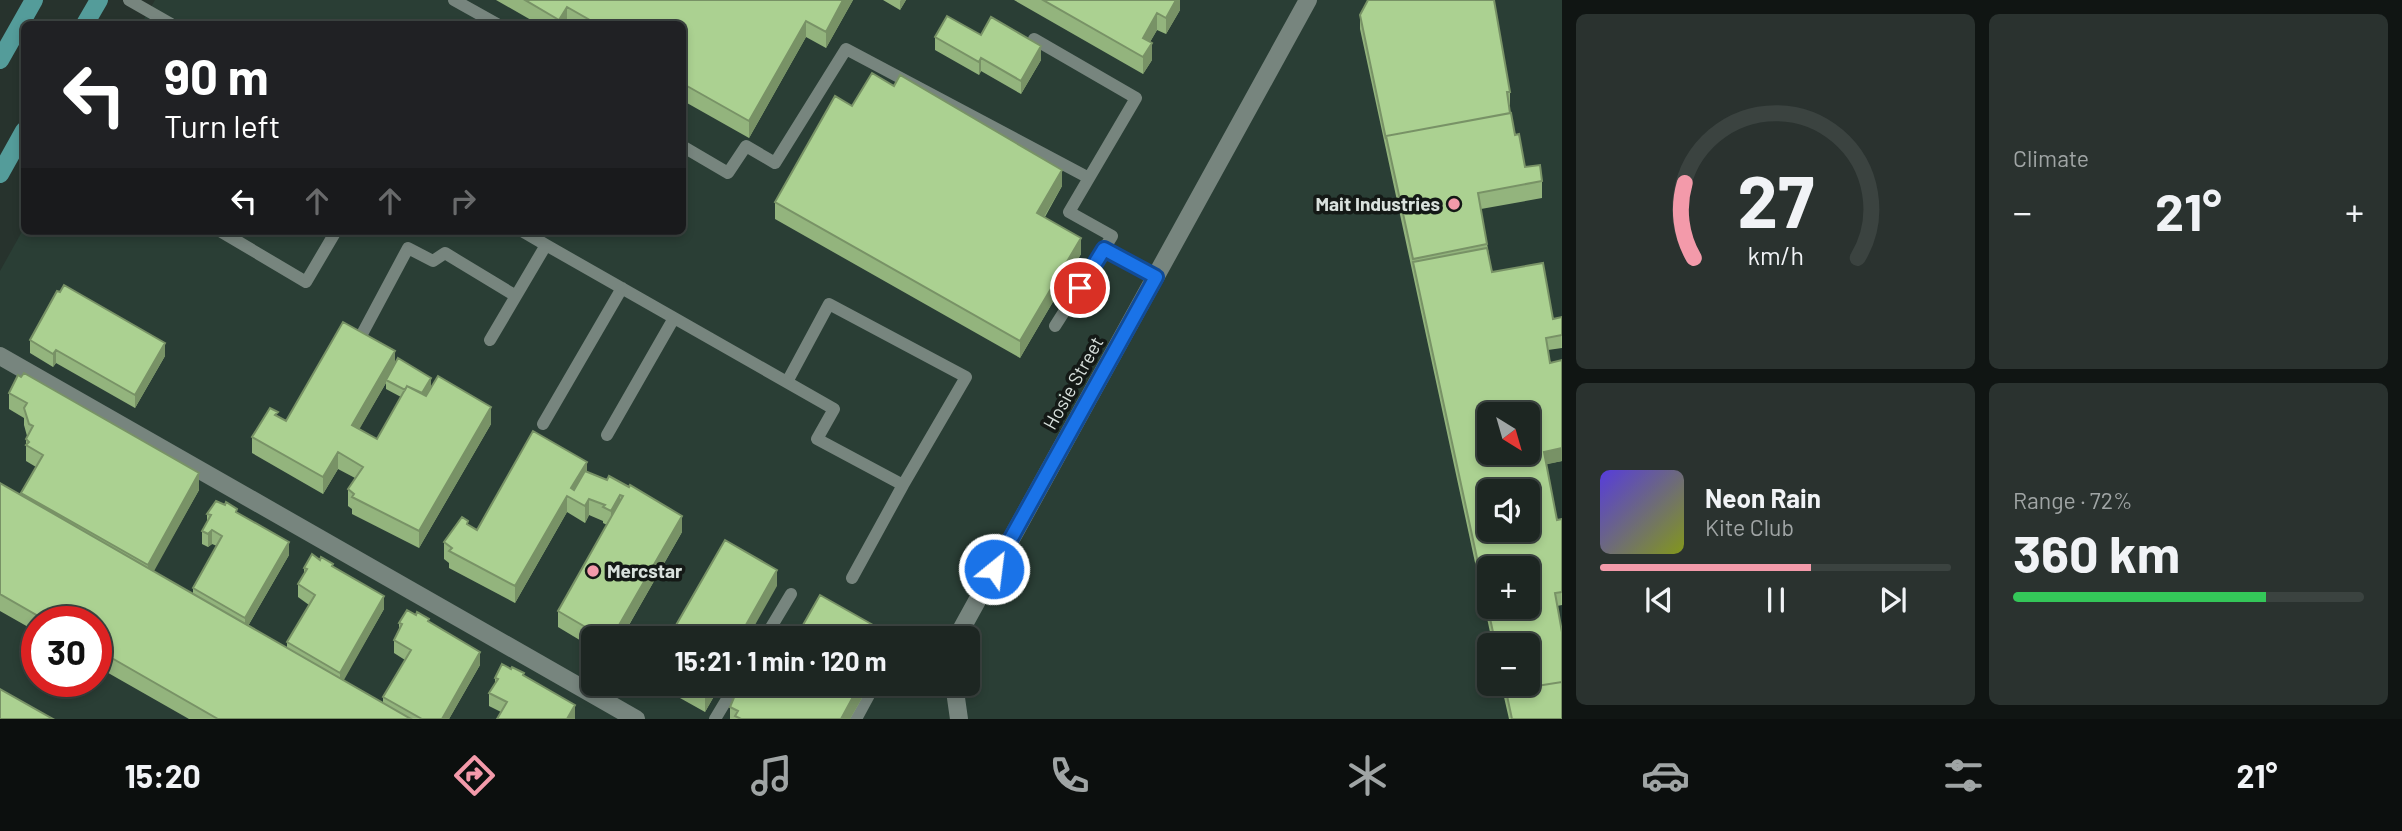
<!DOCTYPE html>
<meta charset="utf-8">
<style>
body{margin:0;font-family:Barlow,sans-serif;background:#2a322f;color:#f1f3f6;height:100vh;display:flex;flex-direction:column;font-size:26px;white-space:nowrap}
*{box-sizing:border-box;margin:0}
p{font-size:23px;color:#a0a5a5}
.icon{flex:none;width:38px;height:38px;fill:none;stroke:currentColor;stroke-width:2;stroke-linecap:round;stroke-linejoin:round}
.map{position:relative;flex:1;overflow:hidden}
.side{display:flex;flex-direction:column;gap:14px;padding:14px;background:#101513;width:840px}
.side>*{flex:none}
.top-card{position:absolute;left:21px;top:21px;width:665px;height:214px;border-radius:10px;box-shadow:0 4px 10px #0003,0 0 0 2px #3b4340;background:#202124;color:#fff;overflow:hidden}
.needle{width:46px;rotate:143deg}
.buttons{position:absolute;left:1477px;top:402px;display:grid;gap:14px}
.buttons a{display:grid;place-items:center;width:63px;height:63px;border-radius:10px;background:#1d2622;box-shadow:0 4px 10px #0003,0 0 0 2px #3b4340;font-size:35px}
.speed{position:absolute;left:21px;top:606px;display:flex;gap:14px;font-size:35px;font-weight:700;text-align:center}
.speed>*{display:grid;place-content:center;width:91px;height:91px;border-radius:50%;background:#1d2622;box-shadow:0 4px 10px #0003,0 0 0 2px #3b4340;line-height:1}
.speed .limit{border:10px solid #d22;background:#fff;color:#111}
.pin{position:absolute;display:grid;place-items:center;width:60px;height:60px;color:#fff;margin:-30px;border:4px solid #fff;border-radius:50%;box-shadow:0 2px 7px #0007}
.me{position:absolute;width:77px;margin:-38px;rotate:29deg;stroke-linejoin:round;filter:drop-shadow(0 0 5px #0008)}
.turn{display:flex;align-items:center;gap:24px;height:147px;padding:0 28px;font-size:32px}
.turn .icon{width:91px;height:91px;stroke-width:2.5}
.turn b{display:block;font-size:49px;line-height:60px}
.lanes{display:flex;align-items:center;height:66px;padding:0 28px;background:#0003;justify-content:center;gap:35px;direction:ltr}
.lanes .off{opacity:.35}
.big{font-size:52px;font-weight:700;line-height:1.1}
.side .widget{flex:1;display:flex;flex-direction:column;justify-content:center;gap:10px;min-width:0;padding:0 24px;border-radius:10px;background:#2a322f}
.side .dial{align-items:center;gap:0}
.dial svg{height:182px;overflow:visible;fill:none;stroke:#3b4340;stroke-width:7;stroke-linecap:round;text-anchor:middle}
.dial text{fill:#f1f3f6;stroke:none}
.song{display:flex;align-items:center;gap:21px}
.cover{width:84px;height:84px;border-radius:10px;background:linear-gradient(135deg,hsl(250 70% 55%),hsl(70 70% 35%))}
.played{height:7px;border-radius:4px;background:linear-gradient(90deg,#f39aaa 60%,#3b4340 60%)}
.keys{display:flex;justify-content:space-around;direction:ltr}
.heat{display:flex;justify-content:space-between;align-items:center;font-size:38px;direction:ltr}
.charge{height:10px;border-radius:5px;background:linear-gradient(90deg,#34c759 72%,#3b4340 0)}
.side .tiles{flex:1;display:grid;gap:14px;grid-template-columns:repeat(2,1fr)}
.trip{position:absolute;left:581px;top:626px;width:399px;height:70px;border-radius:10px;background:#1d2622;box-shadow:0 4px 10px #0003,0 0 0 2px #3b4340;font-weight:700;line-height:70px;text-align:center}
.menu{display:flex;height:112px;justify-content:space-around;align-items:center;background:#0c0f0e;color:#a0a5a5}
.menu .icon{width:49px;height:49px}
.menu .selected{color:#f39aaa}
.menu b{font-size:32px;color:#f1f3f6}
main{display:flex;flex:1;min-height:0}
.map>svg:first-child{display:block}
.built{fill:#2a3e35;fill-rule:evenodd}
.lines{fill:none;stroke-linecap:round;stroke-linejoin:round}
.lane{stroke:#77857e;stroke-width:12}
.street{stroke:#77857e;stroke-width:18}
.primary{stroke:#549c9a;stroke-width:18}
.wall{fill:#93b47d;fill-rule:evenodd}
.shaded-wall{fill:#789266}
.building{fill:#abd191;stroke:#789266;stroke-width:2;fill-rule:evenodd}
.route-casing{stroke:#114b97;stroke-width:18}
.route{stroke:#1a73e8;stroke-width:12}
.poi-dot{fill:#f39aaa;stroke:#141916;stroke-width:2.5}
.labels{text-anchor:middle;stroke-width:7;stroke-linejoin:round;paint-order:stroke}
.poi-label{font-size:19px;font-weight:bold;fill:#d9e1dd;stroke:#141916;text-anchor:end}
.street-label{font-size:19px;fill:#d9e1dd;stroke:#141916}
</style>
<main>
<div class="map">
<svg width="1562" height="719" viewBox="0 0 1562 719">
<rect width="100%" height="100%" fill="#27332d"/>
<path class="built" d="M155 0H1562V719H0V271L24 228V231H682V24H141ZM1489 415H1528V453H1489ZM1489 492H1528V530H1489ZM1489 569H1528V607H1489ZM37 621H96V681H37ZM593 639H968V684H593ZM1489 646H1528V684H1489Z"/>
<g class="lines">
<path class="lane" d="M129 0 171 24
M454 0 497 24
M1034 39 1136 98 1069 212 1112 236 1104 249 1156 277
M682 146 728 173 746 146 775 163 846 49 1089 178
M220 231 306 282 336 231
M546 245 834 409 817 439 903 485 852 578
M1055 326 1104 249
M361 336 408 248 433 261 445 253 516 296
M490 340 546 245 522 231
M787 382 829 304 966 377 903 485
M543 424 622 288
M607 435 674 318
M764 639 791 594
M715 719 736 684
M856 719 875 684"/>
<path class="street" d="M0 356 636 719
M956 639 1308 0
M954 684 959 719"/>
<path class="primary" d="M85 24 99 0
M0 60 34 0
M0 174 24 131"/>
</g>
<path class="wall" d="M496 0H853L826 48 806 37 749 138 687 103 682 24H538Z
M883 0H906L900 10Z
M1014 0H1180V10L1166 34 1157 30 1150 42 1152 60 1143 74Z
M1360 15 1510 92V105H1509L1515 135 1525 167 1542 181V198L1481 209 1492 272 1553 319 1562 317V348L1548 350 1562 461 1546 464 1557 520 1562 519V605L1557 606 1562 719H1509L1501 684H1528V646H1493L1360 29Z
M981 35 1041 60 1021 94 981 71 979 75 935 50V37Z
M852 106 1062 186 1045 217 1081 254 1020 358 775 219V202Z
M30 340 165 356 135 408 56 363 53 367 30 353Z
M395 365 491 424 419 548 352 514V509L348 506V489L355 478 338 469 323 494 252 453V437L278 416 286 421ZM386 383V389L401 397 377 439 359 429Z
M9 393 199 490 153 571 193 594V588L217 546 212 544 208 547 202 544V531L207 522V514L237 513 289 555 248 626 287 648V642L309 605 298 597V584L304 574V568L320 560 333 567 384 609 343 680 383 703V697L405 660 394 653V640L399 629V623L429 622 480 665 449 719H189L96 666V621H37V632L0 611V483L21 495V493L36 467 26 461V439L27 436 24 425V418L9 409Z
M587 471 682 532 621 639H593V648L558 627V611L607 525 603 523V521L589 515 585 523 567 512 515 603 449 568V563L444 559V542L468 525 477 530Z
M511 669 524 673 501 712 489 706V693L495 684V678Z
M655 684H721L705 712Z
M870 684 850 719H730V707L738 696 764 693Z"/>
<path class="shaded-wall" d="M843 0H853L826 48V32Z
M901 0H906L900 10V1Z
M1176 0H1180V10L1166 34V18Z
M567 7V24H559V20Z
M1157 13V30L1143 54V38Z
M806 21V37L749 138V121Z
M1152 43V60L1143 74V57Z
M1041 46V60L1021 94V81Z
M981 58V71L979 75V62Z
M687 86V103L682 111V95Z
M1062 170V186L1037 229V213Z
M1081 238V254L1020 358V341Z
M165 343V356L135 408V395Z
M56 350V363L53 367V354Z
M395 351V367L386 380V383L352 442V425Z
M431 378V387L419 407V398Z
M491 407V424L419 548V531Z
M1562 448V461L1544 465V452Z
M338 452V469L323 494V477Z
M587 462V478L574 500 571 488Z
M199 473V490L148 582V565Z
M620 495V511L611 528V511Z
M567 496V512L515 603V586Z
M589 499V515L585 523V506Z
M682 516V532L621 639H611Z
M212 530V544L208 547V534Z
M289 542V555L245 631V618Z
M777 570V586L747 639H738Z
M384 596V609L340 687V673Z
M480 652V665L449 719H442Z
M712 684H721L705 712V695Z
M860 684H870L850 719H841Z
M575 705V719H567Z"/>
<path class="building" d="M525 0H843L826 32 806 21 749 121 687 86 682 95V24H597L567 7 559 20Z
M1043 0H1176L1166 18 1157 13 1143 38 1152 43 1143 57Z
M1368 0H1494L1510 92H1507L1510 113 1386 136V139L1360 15Z
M947 16 981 35 991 17 1041 46 1021 81 981 58 979 62 935 37Z
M872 73 894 86 900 75 1062 170 1037 213 1081 238 1020 341 775 202 835 96 852 106Z
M1511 113 1515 135 1519 134 1525 167 1540 165 1542 181 1478 193 1487 244 1413 259 1386 136Z
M1487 248 1492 272 1543 263 1553 319 1562 317V335L1546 338 1550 363 1562 360V448L1544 452 1557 520 1562 519V592L1555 593 1562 632V682L1506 691V695L1504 684H1528V646H1496L1413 262ZM1489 415H1528V453H1489ZM1489 492H1528V530H1489ZM1489 569H1528V607H1489Z
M64 285 165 343 135 395 56 350 53 354 30 340 57 291 60 292Z
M343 322 395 351 352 425 377 439 407 386 426 396 438 376 491 407 419 531 352 497 354 494 348 489 363 467 338 452 323 477 252 437 270 408 278 412 275 415 286 421Z
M398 358 431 378 422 393 407 386 405 390 386 380Z
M24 373 199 473 148 565 21 493 43 455 26 445 29 442 26 439 33 426 29 424 24 408 27 403 9 393 18 375 21 377Z
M533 431 587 462 571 488 574 490 585 471 607 480 609 476 629 487 630 485 682 516 611 639H606L558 611 623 496 620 495 611 511 603 507 605 505 589 499 585 506 567 496 515 586 449 551 452 548 444 542 462 517 468 521 467 524 477 530Z
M0 483 411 719H218L96 649V621H47L0 594Z
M216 501 225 505 226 502 237 509 236 512 289 542 245 618 193 588 222 536 212 530 208 534 202 531 211 515 207 514Z
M725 540 777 570 738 639H645L653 626 660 630 658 633 668 639Z
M312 554 320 560 321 557 333 564 332 566 384 596 340 673 287 642 315 595 298 584 307 569 304 568Z
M820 595 889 634 886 639H795Z
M407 610 416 615 417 612 429 619 428 621 480 652 442 719H422L383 697 411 650 394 640 402 624 399 623Z
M502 664 511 669 512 667 524 673 523 675 575 705 567 719H497L507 702 489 693 498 679 495 678Z
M1562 682V719H1512L1506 691Z
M685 684H712L705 695Z
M746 684H752L764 693 769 684H860L841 719H741L735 716 738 711 730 707 735 695 738 696Z
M0 689 53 719H0Z"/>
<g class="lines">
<defs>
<path id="route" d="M994 569 1156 277 1104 249 1080 288"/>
</defs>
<use href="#route" class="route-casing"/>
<use href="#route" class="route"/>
</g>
<g class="poi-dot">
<circle cx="1454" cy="204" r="7"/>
<circle cx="593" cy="571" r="7"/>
</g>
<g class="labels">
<g class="poi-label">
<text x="1440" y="211">Mait Industries</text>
<text x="607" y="578" text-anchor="start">Mercstar</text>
</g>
<g class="street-label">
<text transform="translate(1073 383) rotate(-61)" y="7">Hosie Street</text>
</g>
</g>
</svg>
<div class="buttons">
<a><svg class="needle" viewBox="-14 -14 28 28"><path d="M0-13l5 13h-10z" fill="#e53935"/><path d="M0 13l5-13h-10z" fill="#a0a5a5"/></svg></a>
<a><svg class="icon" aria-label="sound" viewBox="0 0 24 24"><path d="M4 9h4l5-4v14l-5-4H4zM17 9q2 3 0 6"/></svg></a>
<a>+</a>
<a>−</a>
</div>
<div class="speed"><div class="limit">30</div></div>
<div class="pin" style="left:1080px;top:288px;background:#d93025"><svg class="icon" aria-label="arrive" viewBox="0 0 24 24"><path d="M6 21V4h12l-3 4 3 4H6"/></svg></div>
<svg class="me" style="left:994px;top:569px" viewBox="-20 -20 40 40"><circle r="17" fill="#1a73e8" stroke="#fff" stroke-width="3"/><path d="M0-11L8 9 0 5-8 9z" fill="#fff"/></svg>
<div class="trip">15:21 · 1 min · 120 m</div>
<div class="top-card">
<div class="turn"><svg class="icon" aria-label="left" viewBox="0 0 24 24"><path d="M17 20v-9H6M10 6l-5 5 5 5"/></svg><div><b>90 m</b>Turn left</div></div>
<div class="lanes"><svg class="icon" aria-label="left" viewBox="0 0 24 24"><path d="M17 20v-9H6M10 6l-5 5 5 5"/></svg><svg class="icon off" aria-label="ahead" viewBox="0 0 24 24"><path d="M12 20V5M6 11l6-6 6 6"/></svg><svg class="icon off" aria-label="ahead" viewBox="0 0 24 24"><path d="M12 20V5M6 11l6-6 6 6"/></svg><svg class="icon off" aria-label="right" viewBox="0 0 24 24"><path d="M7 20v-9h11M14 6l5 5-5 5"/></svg></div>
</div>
</div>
<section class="side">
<div class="tiles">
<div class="widget dial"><svg viewBox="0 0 100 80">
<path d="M14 69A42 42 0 1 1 86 69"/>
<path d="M14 69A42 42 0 0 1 10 36" stroke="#f39aaa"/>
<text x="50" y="56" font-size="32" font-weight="700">27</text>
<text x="50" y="72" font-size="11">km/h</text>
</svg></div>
<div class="widget"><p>Climate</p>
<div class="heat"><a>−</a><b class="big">21°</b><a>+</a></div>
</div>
<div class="widget">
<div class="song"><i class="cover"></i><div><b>Neon Rain</b><p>Kite Club</p></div></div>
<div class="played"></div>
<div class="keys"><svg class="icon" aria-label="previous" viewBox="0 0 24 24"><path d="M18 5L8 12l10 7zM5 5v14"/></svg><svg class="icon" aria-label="pause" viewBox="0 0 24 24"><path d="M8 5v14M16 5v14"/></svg><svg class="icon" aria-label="next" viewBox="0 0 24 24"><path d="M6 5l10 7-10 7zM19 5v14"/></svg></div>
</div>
<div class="widget"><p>Range · 72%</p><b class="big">360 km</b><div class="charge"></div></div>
</div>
</section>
</main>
<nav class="menu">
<b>15:20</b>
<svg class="icon selected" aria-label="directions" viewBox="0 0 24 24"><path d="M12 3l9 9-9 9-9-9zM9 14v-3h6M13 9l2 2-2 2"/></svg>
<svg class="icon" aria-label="music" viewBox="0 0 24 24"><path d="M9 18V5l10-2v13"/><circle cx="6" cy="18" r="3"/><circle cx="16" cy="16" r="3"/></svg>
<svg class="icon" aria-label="phone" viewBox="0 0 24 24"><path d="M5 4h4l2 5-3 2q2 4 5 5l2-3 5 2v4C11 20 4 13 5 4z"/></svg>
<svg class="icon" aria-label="climate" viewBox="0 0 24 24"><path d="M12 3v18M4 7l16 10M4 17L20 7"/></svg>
<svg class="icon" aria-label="car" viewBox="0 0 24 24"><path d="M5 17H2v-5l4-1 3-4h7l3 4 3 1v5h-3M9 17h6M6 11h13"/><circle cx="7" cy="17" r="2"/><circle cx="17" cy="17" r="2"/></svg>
<svg class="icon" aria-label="filters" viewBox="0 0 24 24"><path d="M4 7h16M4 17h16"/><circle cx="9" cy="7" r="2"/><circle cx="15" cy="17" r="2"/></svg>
<b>21°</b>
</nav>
